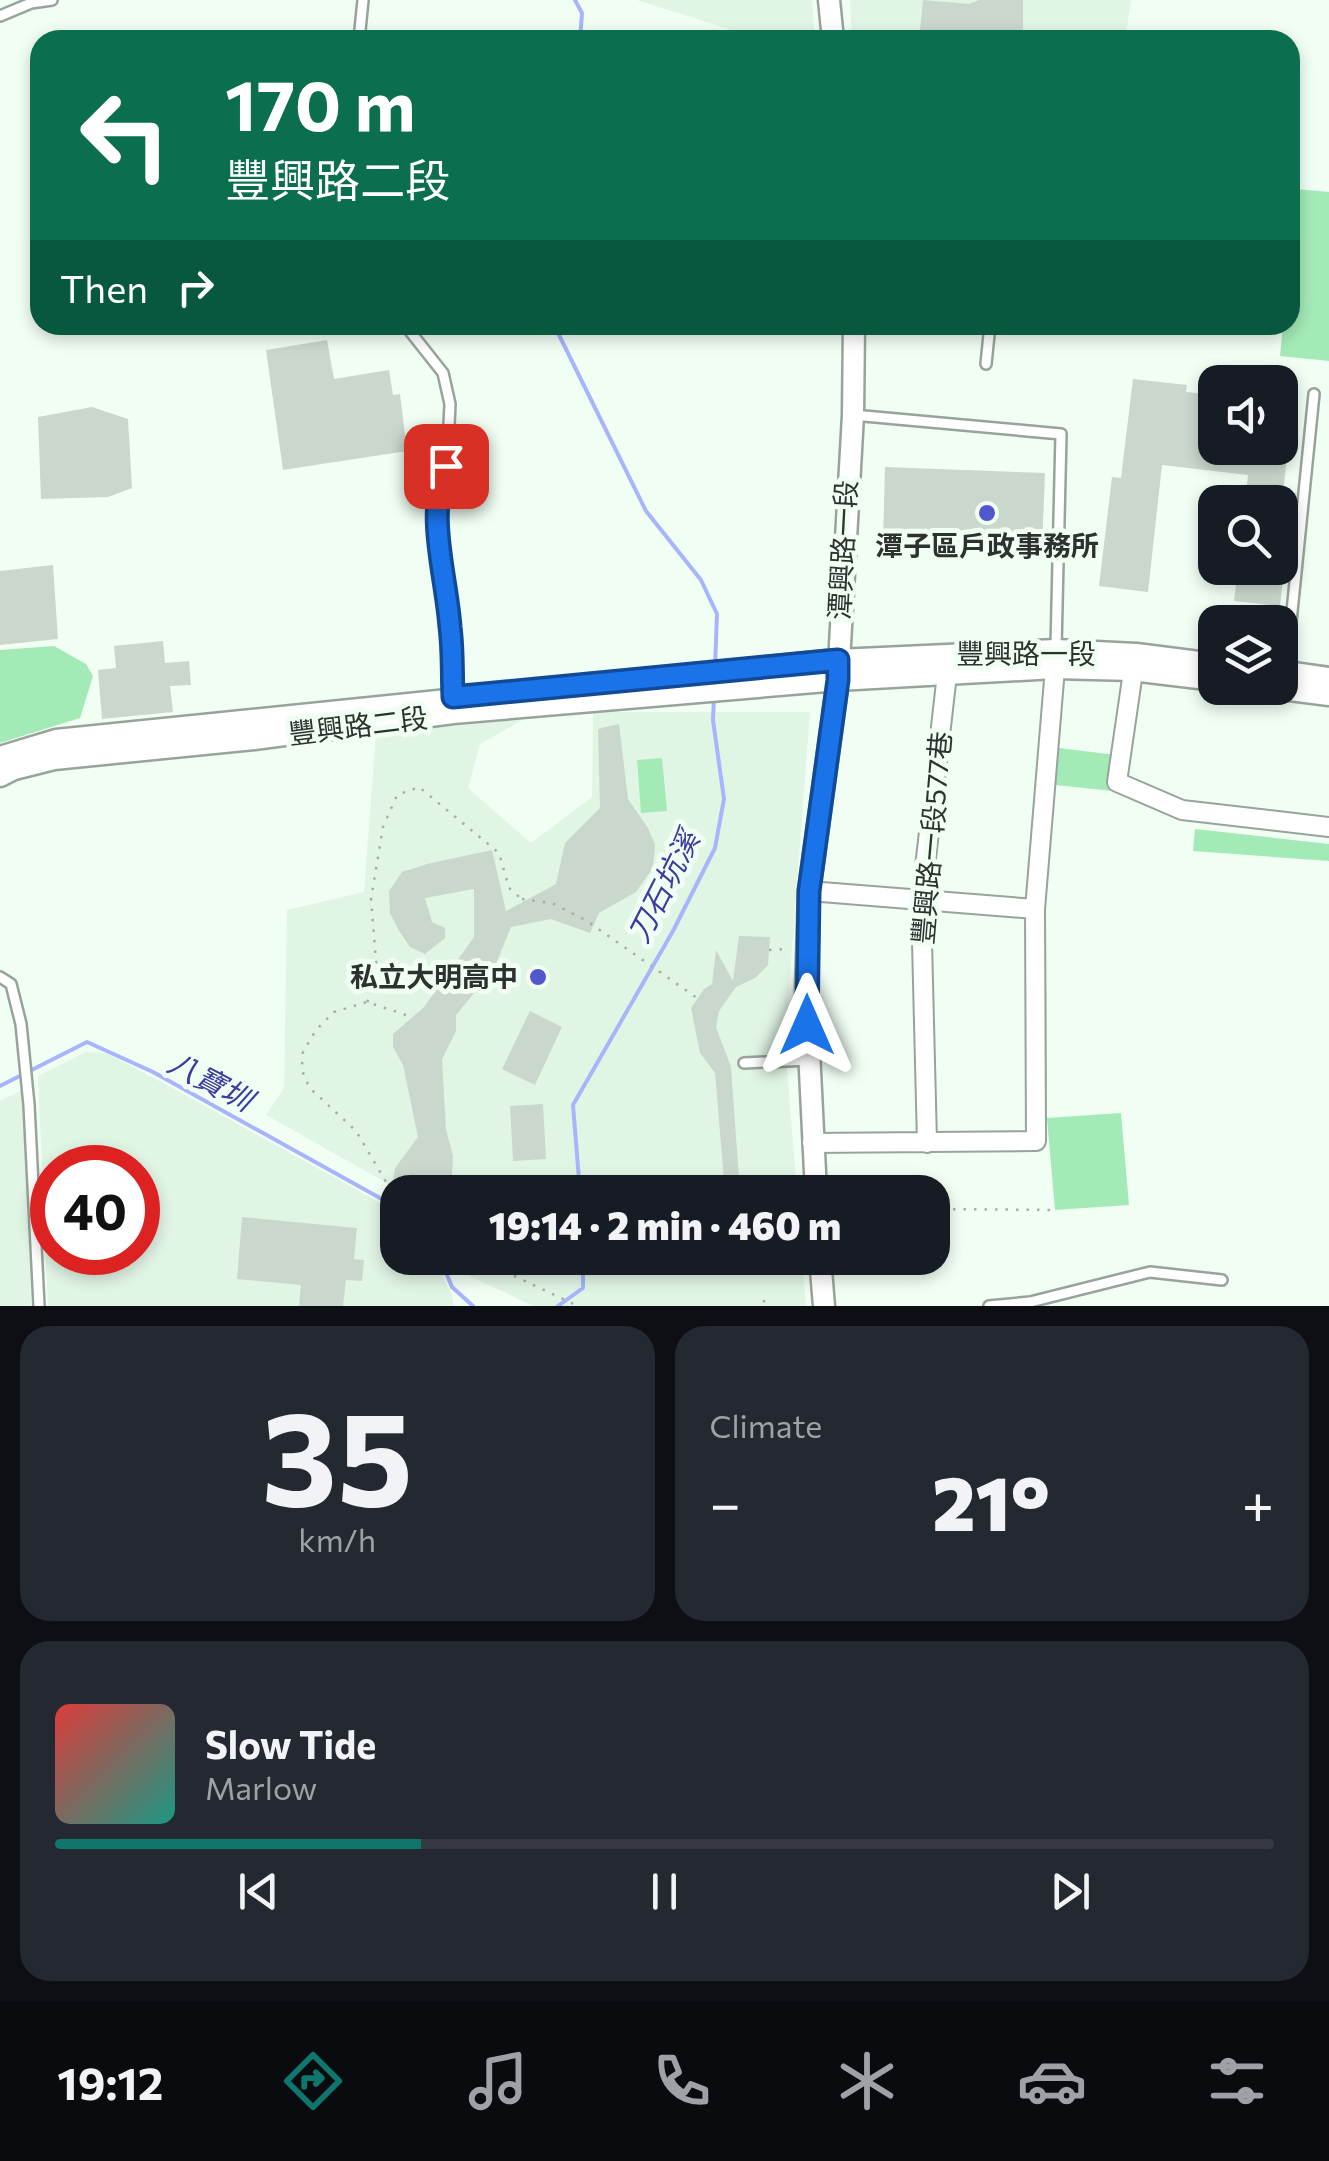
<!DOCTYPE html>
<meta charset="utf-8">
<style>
body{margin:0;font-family:Commissioner,"Noto Sans TC",sans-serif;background:#242831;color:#f1f3f6;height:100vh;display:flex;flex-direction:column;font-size:38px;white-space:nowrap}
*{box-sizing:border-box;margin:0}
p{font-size:32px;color:#9ea1a6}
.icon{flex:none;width:55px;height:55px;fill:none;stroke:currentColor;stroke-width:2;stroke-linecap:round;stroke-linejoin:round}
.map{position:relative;height:1306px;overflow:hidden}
.sheet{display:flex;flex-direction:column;gap:20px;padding:20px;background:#0d0f14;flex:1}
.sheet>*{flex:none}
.top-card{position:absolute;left:30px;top:30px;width:1270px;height:305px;border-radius:30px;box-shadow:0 5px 15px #0003;background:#0b6e4f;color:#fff;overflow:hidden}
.buttons{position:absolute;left:1198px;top:365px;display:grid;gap:20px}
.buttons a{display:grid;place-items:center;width:100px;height:100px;border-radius:20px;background:#171b24;box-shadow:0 5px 15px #0003;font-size:50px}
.speed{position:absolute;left:30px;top:1145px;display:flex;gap:20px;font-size:50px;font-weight:700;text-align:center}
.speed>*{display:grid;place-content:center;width:130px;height:130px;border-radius:50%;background:#171b24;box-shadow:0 5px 15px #0003;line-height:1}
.speed .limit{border:15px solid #d22;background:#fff;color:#111}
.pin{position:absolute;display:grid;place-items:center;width:85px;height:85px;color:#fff;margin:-42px;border-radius:20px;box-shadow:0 5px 15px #0006}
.me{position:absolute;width:110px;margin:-55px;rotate:0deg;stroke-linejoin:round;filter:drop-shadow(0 0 8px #0008)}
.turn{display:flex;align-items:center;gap:35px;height:210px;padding:0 30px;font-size:45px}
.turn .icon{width:130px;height:130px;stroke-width:2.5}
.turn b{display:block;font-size:70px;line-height:85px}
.then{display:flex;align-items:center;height:95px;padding:0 30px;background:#0003;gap:20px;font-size:38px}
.big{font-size:75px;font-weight:800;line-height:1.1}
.sheet .widget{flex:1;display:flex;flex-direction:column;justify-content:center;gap:15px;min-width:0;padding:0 35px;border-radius:30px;background:#242831}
.sheet .dial{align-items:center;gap:0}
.dial b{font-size:130px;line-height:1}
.song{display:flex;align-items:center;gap:30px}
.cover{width:120px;height:120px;border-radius:15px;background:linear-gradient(135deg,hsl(0 70% 55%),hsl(170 70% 35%))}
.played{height:10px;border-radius:5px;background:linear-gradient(90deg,#0f766e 30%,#363941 30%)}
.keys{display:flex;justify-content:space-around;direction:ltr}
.heat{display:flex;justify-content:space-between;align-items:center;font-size:55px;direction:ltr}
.sheet .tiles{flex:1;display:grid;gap:20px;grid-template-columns:1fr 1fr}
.widget:last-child{grid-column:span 2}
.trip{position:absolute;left:380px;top:1175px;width:570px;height:100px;border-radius:30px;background:#171b24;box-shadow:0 5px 15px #0003;font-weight:800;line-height:100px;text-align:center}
.tabs{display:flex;height:160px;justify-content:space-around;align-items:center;background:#090b0e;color:#9ea1a6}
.tabs .icon{width:70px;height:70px}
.tabs .selected{color:#0f766e}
.tabs b{font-size:45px;color:#f1f3f6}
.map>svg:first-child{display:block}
.built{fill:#e1f5e5;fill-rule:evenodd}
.green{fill:#a3eab7}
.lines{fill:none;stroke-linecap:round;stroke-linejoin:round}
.stream{stroke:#a8b4fb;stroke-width:4}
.building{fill:#cad7cd}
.service-casing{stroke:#98a49b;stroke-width:14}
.minor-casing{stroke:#98a49b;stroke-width:22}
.tertiary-casing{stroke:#98a49b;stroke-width:25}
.path{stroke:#a5afa7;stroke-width:2.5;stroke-dasharray:2.5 8;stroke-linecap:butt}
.service{stroke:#fff;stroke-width:9}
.minor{stroke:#fff;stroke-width:18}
.tertiary{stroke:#fff;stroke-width:20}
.route-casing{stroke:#114b97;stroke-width:25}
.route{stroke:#1a73e8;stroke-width:18}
.poi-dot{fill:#5257cd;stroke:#f1fef4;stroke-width:4}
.labels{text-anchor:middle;stroke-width:10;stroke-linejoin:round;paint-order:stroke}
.poi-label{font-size:28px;font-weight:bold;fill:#2d322e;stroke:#f1fef4}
.street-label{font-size:28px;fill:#2d322e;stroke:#f1fef4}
.water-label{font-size:30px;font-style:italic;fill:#3b3c9f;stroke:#f1fef4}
</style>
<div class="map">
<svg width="1329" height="1306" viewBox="0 0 1329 1306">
<rect width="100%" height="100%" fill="#f1fef4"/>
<path class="built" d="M637 0H812L815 40H763Z
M850 0H1131L1125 40H852Z
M593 712H810L785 1043 797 1192H403L266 1115 284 1088 287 910 364 892 376 733 524 719 480 744 468 788 531 843 592 797Z
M86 1052 106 1053 156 1079 397 1212 398 1258H433L452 1295 454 1306H48L38 1076ZM52 1168H138V1252H52Z
M24 1089 31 1306H0V1101Z
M459 1258H802L806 1306H533L470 1276Z"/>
<path class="green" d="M1296 189 1329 192V361L1280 356 1283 325H1290V252Z
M54 646 86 664 93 676 80 718 0 743V650Z
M1059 748 1116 755 1113 791 1055 785Z
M662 758 667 811 641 813 637 760Z
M1195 829 1329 844V861L1193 851Z
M1035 909 1046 916 1047 1118 1121 1113 1129 1205 1055 1210 1047 1119 1036 1117Z"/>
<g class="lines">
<path class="stream" d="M575 0 582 13 580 40
M558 325V333L646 511 701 580 717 614 715 667
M0 1086 87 1042 153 1072 398 1208
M580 1192 573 1105 673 931 715 848 724 799 713 720 714 696
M440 1258 452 1287 473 1306
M558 1306 583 1288V1258"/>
</g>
<path class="building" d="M923 0 969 4 979 0H1023V40H919Z
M327 340 334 379 389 370 393 395 400 394 407 451 283 470 266 350Z
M1133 379 1187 385 1186 392 1215 395V448H1280V394L1294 395 1283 492 1296 493 1295 502H1291L1288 536H1280V502H1245L1248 475 1162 465 1148 592 1099 586 1112 477 1121 478Z
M92 407 128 419 132 488 108 497 41 499 38 417Z
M885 467 1045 473 1042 546 883 540Z
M53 565 58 639 0 645V571Z
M1238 568H1284L1280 606 1234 601Z
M163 641 165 663 189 661 191 685 170 686 173 712 102 719 98 670 116 668 114 646Z
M619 724 628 799 648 828 655 845 653 868 636 892 599 913 590 933 551 919 511 927 494 969 456 1015V1031L442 1059 446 1129 453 1156 452 1177 420 1192 393 1182 395 1168 418 1137 403 1065 393 1047V1034L424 1007 474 937V889L425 898 432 922 445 928V938L425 954 410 947 398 929 390 913 389 891 402 872 427 864 492 850 506 911 556 884 565 843 600 808 598 729Z
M739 936 770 937 768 965 755 978 736 987 719 1011 716 1027 731 1067 740 1192H725L715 1073 700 1053 691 1008 704 989 712 984 716 950 733 981Z
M530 1011 562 1027 535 1085 502 1069Z
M543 1104 546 1159 513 1161 510 1106Z
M242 1217 357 1228 354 1259 364 1260 362 1281 346 1280 343 1306H299L301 1285 237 1279Z"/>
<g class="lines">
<defs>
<path id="service" d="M0 16 31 3 52 0
M359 40 363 0
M405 325 443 373 450 404 447 466 437 490V523L451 629 453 701
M986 364 990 325
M853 415 1061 434 1056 648
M1286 671 1314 394
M0 977 11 984 21 1024 29 1105 39 1306
M744 1063 808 1060
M989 1306 1030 1302 1150 1272 1222 1280"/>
<path id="minor" d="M1135 658 1117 782 1182 810 1329 827
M809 891 1035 909
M812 1143 1036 1141 1035 909 1056 656
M927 1143 921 902 947 674 945 664"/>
<path id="tertiary" d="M829 0 833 40
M1280 671 1329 678
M1274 688 1329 695
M0 757 56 740 837 660 1056 650 1136 654 1215 664
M0 776 14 769 54 759 254 739 453 713 838 680 1055 668 1132 670 1215 680
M816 1192 806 990 809 891 838 680 853 415 854 325
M820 1258 824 1306"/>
</defs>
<use href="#service" class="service-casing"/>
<use href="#minor" class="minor-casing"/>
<use href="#tertiary" class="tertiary-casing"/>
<path class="path" d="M522 899 552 903 587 921 697 998
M769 950 788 949
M367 1002 378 985 371 899 383 827 397 795 419 787 499 853 509 888 525 902
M406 1015 367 1002 334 1012 316 1030 303 1052 302 1066 304 1078 313 1091 356 1131 386 1182 406 1192
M932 1209 1055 1210
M476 1258 578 1306
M764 1300V1306"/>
<use href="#service" class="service"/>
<use href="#minor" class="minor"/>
<use href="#tertiary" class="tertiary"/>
</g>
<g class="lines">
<defs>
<path id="route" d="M446 466C426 517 446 573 450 627 453 650 452 673 453 697L838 660V680L809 891 807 1025"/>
</defs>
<use href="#route" class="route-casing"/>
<use href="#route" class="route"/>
</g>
<g class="poi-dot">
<circle cx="987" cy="513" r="10"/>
<circle cx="538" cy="977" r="10"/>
</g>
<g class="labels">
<g class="poi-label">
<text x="987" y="556">潭子區戶政事務所</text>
<text x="518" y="987" text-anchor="end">私立大明高中</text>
</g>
<g class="street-label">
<text transform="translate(843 550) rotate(-87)" y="10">潭興路一段</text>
<text x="1026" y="664">豐興路一段</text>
<text transform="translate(358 726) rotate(-7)" y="10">豐興路二段</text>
<text transform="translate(932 838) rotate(-85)" y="10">豐興路一段577巷</text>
</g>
<g class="water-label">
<text transform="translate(664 887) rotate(-63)" y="10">刀石坑溪</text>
<text transform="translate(210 1082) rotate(28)" y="10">八寶圳</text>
</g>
</g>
</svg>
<div class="buttons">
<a><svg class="icon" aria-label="sound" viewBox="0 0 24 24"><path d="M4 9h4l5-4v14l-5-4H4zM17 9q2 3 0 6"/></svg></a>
<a><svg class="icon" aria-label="search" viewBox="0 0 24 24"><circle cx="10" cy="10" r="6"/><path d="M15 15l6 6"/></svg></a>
<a><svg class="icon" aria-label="layers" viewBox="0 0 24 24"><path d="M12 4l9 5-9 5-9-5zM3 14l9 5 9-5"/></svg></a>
</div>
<div class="speed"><div class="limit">40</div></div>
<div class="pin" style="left:446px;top:466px;background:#d93025"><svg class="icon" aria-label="arrive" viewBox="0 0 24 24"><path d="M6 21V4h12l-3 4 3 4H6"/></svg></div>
<svg class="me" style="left:807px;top:1025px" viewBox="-20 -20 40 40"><path d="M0-17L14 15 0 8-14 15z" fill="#1a73e8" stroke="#fff" stroke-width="4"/></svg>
<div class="trip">19:14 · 2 min · 460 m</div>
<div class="top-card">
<div class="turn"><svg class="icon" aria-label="left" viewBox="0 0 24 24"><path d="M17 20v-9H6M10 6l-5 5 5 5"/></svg><div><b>170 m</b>豐興路二段</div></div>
<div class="then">Then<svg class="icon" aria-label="right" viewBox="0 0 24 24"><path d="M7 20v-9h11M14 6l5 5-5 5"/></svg></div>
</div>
</div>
<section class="sheet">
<div class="tiles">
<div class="widget dial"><b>35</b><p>km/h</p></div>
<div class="widget"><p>Climate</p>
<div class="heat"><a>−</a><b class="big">21°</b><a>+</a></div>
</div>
<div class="widget">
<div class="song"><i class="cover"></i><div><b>Slow Tide</b><p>Marlow</p></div></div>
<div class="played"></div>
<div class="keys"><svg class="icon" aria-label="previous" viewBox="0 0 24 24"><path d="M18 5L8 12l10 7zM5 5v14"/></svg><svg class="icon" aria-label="pause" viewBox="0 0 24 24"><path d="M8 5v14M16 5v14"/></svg><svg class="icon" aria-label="next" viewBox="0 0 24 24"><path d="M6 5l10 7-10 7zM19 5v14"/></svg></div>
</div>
</div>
</section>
<nav class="tabs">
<b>19:12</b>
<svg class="icon selected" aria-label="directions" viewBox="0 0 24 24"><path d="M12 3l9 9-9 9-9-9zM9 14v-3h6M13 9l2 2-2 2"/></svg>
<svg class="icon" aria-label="music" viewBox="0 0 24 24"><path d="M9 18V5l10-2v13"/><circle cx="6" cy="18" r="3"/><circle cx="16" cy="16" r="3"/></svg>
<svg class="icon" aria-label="phone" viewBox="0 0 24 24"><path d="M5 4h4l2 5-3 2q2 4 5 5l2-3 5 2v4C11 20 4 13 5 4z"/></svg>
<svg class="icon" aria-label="climate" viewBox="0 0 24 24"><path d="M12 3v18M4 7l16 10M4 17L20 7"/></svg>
<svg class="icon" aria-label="car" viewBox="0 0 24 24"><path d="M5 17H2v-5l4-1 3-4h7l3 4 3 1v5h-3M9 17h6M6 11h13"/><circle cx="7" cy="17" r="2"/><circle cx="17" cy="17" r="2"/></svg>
<svg class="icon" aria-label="filters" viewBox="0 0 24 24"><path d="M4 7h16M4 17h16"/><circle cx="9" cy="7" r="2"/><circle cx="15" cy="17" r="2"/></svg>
</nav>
